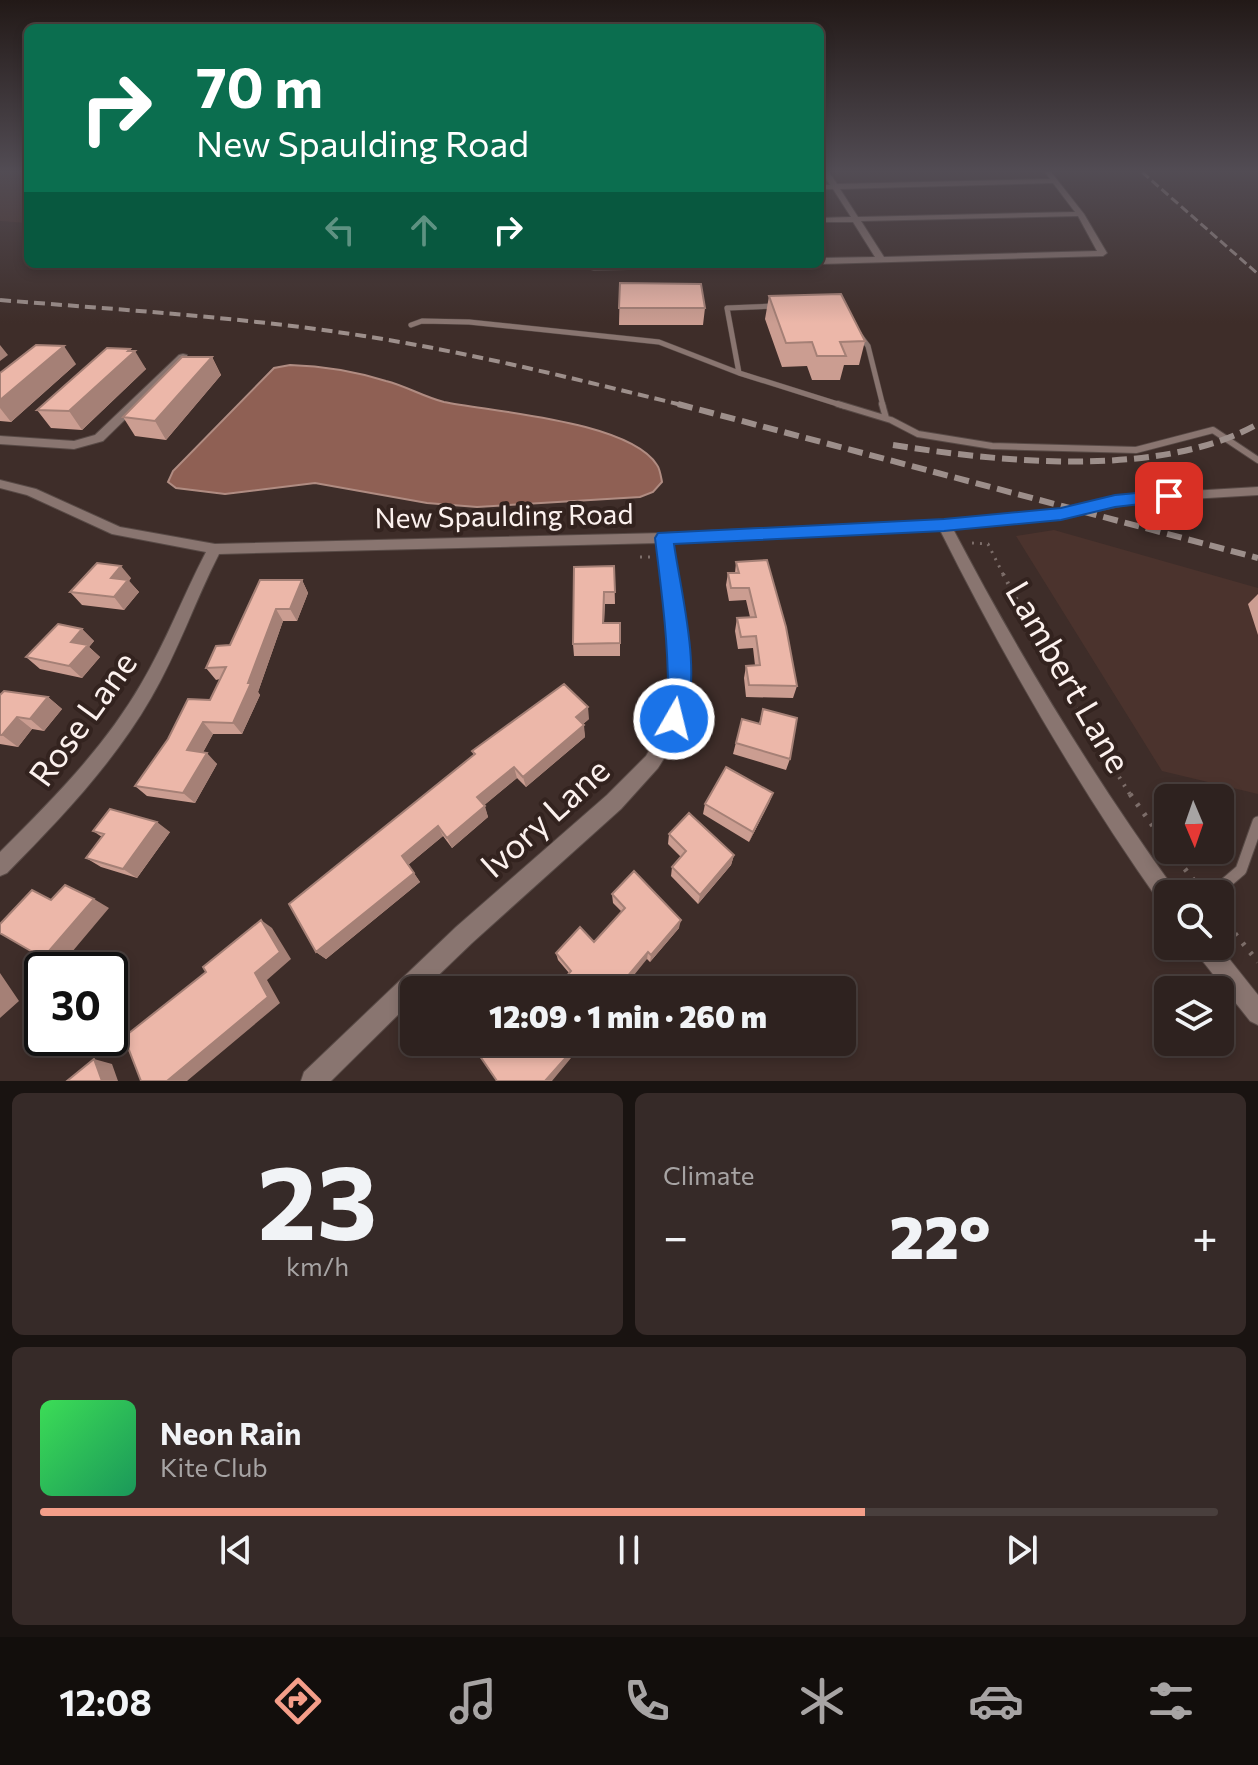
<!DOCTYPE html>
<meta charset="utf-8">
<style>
body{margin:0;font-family:Commissioner,sans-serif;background:#362a28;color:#f1f3f6;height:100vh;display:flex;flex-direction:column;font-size:30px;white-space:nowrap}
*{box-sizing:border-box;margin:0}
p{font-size:26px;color:#a7a4a4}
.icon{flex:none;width:44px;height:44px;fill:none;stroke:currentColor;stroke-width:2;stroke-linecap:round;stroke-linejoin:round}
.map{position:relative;height:1081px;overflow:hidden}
.panel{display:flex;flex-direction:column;gap:12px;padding:12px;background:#191311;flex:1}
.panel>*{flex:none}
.top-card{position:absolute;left:24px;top:24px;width:800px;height:244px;border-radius:12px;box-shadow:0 4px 12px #0003,0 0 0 2px #493f3d;background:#0b6e4f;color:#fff;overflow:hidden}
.needle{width:52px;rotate:178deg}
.tools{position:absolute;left:1154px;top:784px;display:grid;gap:16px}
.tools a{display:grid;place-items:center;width:80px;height:80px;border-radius:12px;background:#2e221f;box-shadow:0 4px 12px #0003,0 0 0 2px #493f3d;font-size:40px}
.speed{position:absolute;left:24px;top:952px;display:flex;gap:16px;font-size:40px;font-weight:700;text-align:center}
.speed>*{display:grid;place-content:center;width:104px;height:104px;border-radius:50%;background:#2e221f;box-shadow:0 4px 12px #0003,0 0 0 2px #493f3d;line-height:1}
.speed .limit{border:4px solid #111;border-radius:12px;background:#fff;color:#111}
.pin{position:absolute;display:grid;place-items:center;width:68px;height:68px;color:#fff;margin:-34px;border-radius:16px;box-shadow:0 4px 12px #0006}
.me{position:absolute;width:88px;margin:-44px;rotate:8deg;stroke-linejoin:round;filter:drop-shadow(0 0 6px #0008)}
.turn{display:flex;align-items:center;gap:28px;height:168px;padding:0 40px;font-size:36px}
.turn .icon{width:104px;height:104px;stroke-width:2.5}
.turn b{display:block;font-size:56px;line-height:68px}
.lanes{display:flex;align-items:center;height:76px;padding:0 40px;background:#0003;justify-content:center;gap:40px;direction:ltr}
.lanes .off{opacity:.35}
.big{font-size:60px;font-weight:800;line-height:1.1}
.panel .card{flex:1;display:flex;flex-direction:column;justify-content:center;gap:12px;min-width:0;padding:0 28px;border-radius:12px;background:#362a28}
.panel .dial{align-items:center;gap:0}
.dial b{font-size:104px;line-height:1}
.song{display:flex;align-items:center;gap:24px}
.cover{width:96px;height:96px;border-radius:12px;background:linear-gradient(135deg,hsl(130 70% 55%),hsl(150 70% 35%))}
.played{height:8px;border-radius:4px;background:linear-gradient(90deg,#f49e89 70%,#493f3d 70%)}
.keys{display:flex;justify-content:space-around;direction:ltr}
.heat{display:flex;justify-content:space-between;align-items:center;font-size:44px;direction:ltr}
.panel .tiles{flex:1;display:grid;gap:12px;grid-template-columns:1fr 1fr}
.card:last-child{grid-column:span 2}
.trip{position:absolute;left:400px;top:976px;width:456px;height:80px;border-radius:12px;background:#2e221f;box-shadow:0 4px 12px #0003,0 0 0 2px #493f3d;font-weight:800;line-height:80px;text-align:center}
.tab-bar{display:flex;height:128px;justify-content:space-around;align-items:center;background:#120e0c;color:#a7a4a4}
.tab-bar .icon{width:56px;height:56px}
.tab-bar .active{color:#f49e89}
.tab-bar b{font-size:36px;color:#f1f3f6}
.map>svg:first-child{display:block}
.built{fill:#4b332d}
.water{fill:#8f6054;stroke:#b08c82;stroke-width:2}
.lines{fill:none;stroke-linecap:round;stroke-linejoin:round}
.lane-far2-casing{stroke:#584a46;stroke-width:6}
.lane-far1-casing{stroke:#584a46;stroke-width:8}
.lane-casing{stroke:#584a46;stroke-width:13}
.street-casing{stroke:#584a46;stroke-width:2}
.path-far2{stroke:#7d6e6a;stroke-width:3;stroke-dasharray:2 6;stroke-linecap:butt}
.path-far1{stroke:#7d6e6a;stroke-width:4;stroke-dasharray:2 7;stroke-linecap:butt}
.path{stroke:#7d6e6a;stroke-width:5;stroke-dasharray:3 9;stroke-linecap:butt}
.lane-far2{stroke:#897570;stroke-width:5}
.lane-far1{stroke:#897570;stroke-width:6}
.lane{stroke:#897570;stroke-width:11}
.street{fill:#897570;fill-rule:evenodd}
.rail-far2{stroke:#9d8f8b;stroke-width:3;stroke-dasharray:9 4;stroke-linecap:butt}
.rail-far1{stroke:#9d8f8b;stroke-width:4;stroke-dasharray:11 6;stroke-linecap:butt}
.rail{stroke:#9d8f8b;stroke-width:6;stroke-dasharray:15 7;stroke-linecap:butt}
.wall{fill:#cb9d91}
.shaded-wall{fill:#a58076}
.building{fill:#ecb7a9;stroke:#a58076;stroke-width:2}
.route{fill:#1a73e8;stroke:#114b97;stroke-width:2}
.labels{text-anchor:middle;stroke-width:8;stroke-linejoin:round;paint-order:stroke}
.street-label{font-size:28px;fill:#fcf1ee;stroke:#33231f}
.near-street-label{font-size:34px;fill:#fcf1ee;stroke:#33231f}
</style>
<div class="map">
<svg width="1258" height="1081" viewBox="0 0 1258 1081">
<rect width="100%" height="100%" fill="#3e2d29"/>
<path class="built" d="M0 172H28V223L0 221Z
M1054 530 1258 588V794L1162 771 1016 536Z"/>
<path class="water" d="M290 365C323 366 354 371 386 381 406 386 424 397 444 402 493 412 629 421 657 465 660 469 661 477 662 482L653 492 640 497 477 507 427 503 315 483 225 494 176 488 168 482 173 471 274 368Z"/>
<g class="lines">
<defs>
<path id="lane-far2" d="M411 325 422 321 469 322 659 342 739 373 844 406
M859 334 868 346 883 406
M739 373 727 308 774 306"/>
<path id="lane-far1" d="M838 404 891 420 918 434 992 446 1136 450 1213 430 1258 460
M882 404 886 418"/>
<path id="lane" d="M1213 894 1241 870 1258 822"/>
<path id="street" d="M823 172H829L837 184 1050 179 1045 172H1051L1084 214 1107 253 1103 256 820 264V258L875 257 853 222H820V218L851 217 833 189H820V185H830ZM1053 183 1075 212 858 217 840 189ZM1078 216 1097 251 884 257 861 221Z
M590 264H700L696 267 594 270 591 269Z
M183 354 187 355V359L103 441 74 449 0 444V436L74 441 95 435 179 355Z
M0 480 36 489 120 527 215 544 664 533 944 520 1061 509 1139 494 1258 487V495L1139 502 1061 519 953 529C1019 655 1092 775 1175 890L1177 894H1168V908L1161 904C1077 785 1005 660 940 530L672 543 687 650 688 698 671 747 658 768 621 809 472 943 423 990H414V999L331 1081H301L304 1072 456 927 607 795 646 756 657 737 670 698 671 650 658 543 219 554C195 601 178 652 151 698 113 764 60 819 7 873L0 876V852C52 800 104 748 141 684 166 642 183 596 206 552L112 534 27 495 0 488Z
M1194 946H1219L1258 995V1025L1250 1021 1197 954Z"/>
</defs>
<use href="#lane-far2" class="lane-far2-casing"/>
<use href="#lane-far1" class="lane-far1-casing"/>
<use href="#lane" class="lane-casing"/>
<use href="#street" class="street-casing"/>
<path class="path-far2" d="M972 543 988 544 1004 576
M640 557H650"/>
<path class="path-far1" d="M1003 574 1071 700 1131 796"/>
<path class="path" d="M1130 794 1168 847
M1170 850 1200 888
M1220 915 1258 962"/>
<use href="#lane-far2" class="lane-far2"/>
<use href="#lane-far1" class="lane-far1"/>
<use href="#lane" class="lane"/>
<use href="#street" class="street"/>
<path class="rail-far2" d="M1142 172 1258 274"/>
<path class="rail-far1" d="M0 300C122 310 243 317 364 336 473 353 579 380 686 406"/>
<path class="rail" d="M678 404 1258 558
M893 445C1001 462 1159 479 1258 424"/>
</g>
<path class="wall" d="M620 283 705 308 703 325H619Z
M769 296 865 341 859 365H844L840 380H812L807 366 782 367 765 319Z
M130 349 146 369 82 430 51 428 37 410Z
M212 357 221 375 166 440 135 436 123 417Z
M76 364 11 422 0 421V373Z
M736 562 797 686 793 698 746 697 744 678 746 666 755 665 753 648 738 649 735 631 737 618 750 617 746 600 729 601 726 585 728 573H735Z
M614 566 615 604H605L604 623H620V656H574L573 644Z
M131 578 129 581 139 592 124 610 82 605 70 592Z
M302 580 308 593 297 621H283L258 692 260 695 242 734H213L203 752 217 764 195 803 147 796 135 786 210 700 220 679 216 680 206 668Z
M1258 594V635L1248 604Z
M82 629 94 641 89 647 100 657 82 678 40 669 26 657Z
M0 695 48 697 62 709 44 731 32 729 18 747 0 744Z
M763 709 790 759 786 770 733 754 742 719 759 724Z
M589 719 583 724 585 737 526 787 517 778 484 805 488 817 452 848 443 836 408 865 420 882 326 959 316 952 474 756 472 751Z
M773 793 769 803 749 842 703 814 705 804Z
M93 831 170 832 137 878 101 867 86 858 102 837Z
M669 834 734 855 731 865 698 904 671 876 672 867 681 857 668 844Z
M612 894 679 928 650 962 647 959 569 973 558 960 556 953 594 942 622 912 613 903Z"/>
<path class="shaded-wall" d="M0 345 8 355 0 361Z
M64 346 76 364 11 422 0 408V400Z
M130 349 132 354 135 351 146 369 82 430 69 411Z
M212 357 221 375 166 440 155 421Z
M121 566 131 578 129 581 139 592 124 610 114 597 111 578Z
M302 580 308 593 297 621 290 609Z
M276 609 283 621 258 692 260 695 242 734 233 723Z
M82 629 94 641 89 647 100 657 82 678 69 666 71 642Z
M48 697 62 709 44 731 30 719Z
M588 707 589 719 577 729 576 717Z
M17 717 32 729 18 747 2 735Z
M203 722 213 734 198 762 187 750Z
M584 725 585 737 526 787 523 777Z
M207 753 217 764 195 803 183 793Z
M514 767 517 778 481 808 477 797Z
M773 793 769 803 749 842 753 832Z
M485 806 488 817 452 848 447 838Z
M157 822 170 832 137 878 123 869Z
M438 826 443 836 408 865 402 856Z
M734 855 731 865 698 904 700 895Z
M414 873 420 882 326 959 316 952Z
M94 899 109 908 61 965 43 958Z
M261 920 272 928 291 959 267 980 280 1003 187 1081H167L255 973Z
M681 920 679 928 650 962 651 955Z
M648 952 647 959 622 990H616Z
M0 973 19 1001 0 1018Z
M573 1042H579L570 1054 571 1058 552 1081H545Z
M94 1059 112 1064 118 1081H102Z"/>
<path class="building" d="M620 283 701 284 705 308H619Z
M841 294 865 341 840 342 846 356H817L812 342 786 343 769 296Z
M36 345 64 346 0 400V373Z
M107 348 130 349 128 351H135L69 411 37 410Z
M182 357H212L155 421 123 417Z
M767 560 786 627 797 686 749 685 746 666 760 665 756 636 741 637 737 618 756 617 749 588H731L728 573H739L736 562Z
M97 563 121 566 111 578 128 580 114 597 70 592Z
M614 566 615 592H604L603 623H620V643L573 644 574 567Z
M260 580H302L290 609H276L248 683H251L233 723 203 722 187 750 207 753 183 793 135 786 168 739 188 699 210 700 226 667 206 668 216 646 230 645Z
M58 624 82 629 71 642 88 645 69 666 26 657Z
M564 684 588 707 576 717 584 725 523 777 514 767 477 797 485 806 447 838 438 826 402 856 414 873 316 952 289 904 475 754 472 751Z
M4 691 48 697 30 719 17 717 2 735H0V695Z
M763 709 797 718 790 759 736 743 742 719 760 724Z
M726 767 773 793 753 832 705 804Z
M110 809 157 822 123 869 86 858 104 834 93 831Z
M689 813 734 855 700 895 672 867 686 851 669 834Z
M634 871 681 920 651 955 648 952 616 990H555L571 971 556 953 580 927 594 942 625 908 612 894Z
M65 885 94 899 43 958 0 933V924L32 890 51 900Z
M261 920 280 952 255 973 268 997 167 1081H141L124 1037 206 972 203 967Z
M472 1042H573L567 1050 570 1053 545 1081H497L471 1043Z
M94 1059 102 1081H67Z"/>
<linearGradient id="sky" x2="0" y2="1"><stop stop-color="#221917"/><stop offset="0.53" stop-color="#524c54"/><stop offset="1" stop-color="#524c54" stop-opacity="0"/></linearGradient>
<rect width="1258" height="323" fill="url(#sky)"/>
<path class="route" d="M1169 490 1177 496 1175 500 1115 507 1061 520 944 531 674 544C681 594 704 679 682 726L674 729 666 726C661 715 668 702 668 689 668 638 661 588 655 538L658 533 944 519 1061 508 1115 495Z"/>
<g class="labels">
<g class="street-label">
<text transform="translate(504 516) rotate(-1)" y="10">New Spaulding Road</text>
</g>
<g class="near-street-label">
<text transform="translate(1068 677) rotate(60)" y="12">Lambert Lane</text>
<text transform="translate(83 719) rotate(-54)" y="12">Rose Lane</text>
<text transform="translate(545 818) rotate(-42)" y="12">Ivory Lane</text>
</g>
</g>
</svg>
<div class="tools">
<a><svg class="needle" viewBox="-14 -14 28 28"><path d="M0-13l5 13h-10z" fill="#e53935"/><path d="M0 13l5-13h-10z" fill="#a7a4a4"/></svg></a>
<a><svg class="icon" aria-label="search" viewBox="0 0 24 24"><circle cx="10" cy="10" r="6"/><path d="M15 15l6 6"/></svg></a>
<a><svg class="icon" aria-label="layers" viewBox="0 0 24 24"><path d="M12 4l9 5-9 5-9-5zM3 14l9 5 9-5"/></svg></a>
</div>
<div class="speed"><div class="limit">30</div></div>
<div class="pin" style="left:1169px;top:496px;background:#d93025"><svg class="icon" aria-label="arrive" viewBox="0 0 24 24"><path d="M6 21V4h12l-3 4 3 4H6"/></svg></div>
<svg class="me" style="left:674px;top:719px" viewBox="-20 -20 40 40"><circle r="17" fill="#1a73e8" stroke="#fff" stroke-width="3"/><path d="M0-11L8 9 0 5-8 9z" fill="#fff"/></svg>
<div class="trip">12:09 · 1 min · 260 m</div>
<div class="top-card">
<div class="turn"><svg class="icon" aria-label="right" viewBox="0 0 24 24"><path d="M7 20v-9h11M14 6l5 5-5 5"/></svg><div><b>70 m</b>New Spaulding Road</div></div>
<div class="lanes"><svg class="icon off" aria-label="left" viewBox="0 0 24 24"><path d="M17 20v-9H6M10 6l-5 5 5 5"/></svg><svg class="icon off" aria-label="ahead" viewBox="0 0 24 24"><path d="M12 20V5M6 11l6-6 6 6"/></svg><svg class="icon" aria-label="right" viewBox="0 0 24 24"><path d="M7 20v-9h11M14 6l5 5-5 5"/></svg></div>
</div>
</div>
<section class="panel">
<div class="tiles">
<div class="card dial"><b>23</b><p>km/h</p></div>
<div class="card"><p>Climate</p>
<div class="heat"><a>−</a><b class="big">22°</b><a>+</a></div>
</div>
<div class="card">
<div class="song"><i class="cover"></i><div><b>Neon Rain</b><p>Kite Club</p></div></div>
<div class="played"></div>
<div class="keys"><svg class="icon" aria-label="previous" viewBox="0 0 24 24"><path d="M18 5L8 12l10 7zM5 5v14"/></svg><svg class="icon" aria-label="pause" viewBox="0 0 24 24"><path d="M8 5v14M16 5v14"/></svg><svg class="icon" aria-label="next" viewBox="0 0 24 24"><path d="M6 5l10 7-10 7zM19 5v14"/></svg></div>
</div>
</div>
</section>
<nav class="tab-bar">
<b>12:08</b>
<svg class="icon active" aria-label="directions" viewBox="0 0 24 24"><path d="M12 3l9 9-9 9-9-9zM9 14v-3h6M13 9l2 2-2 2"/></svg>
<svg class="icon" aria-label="music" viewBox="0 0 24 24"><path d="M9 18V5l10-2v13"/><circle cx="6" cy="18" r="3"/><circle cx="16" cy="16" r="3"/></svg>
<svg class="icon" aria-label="phone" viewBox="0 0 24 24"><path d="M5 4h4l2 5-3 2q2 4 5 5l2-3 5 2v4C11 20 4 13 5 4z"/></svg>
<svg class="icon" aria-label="climate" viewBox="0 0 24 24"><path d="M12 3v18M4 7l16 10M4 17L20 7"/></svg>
<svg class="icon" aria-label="car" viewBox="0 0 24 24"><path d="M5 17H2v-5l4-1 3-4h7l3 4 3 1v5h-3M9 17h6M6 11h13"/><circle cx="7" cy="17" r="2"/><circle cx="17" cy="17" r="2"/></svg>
<svg class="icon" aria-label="filters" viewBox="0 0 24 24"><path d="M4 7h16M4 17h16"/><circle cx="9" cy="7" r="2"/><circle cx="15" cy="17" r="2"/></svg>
</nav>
